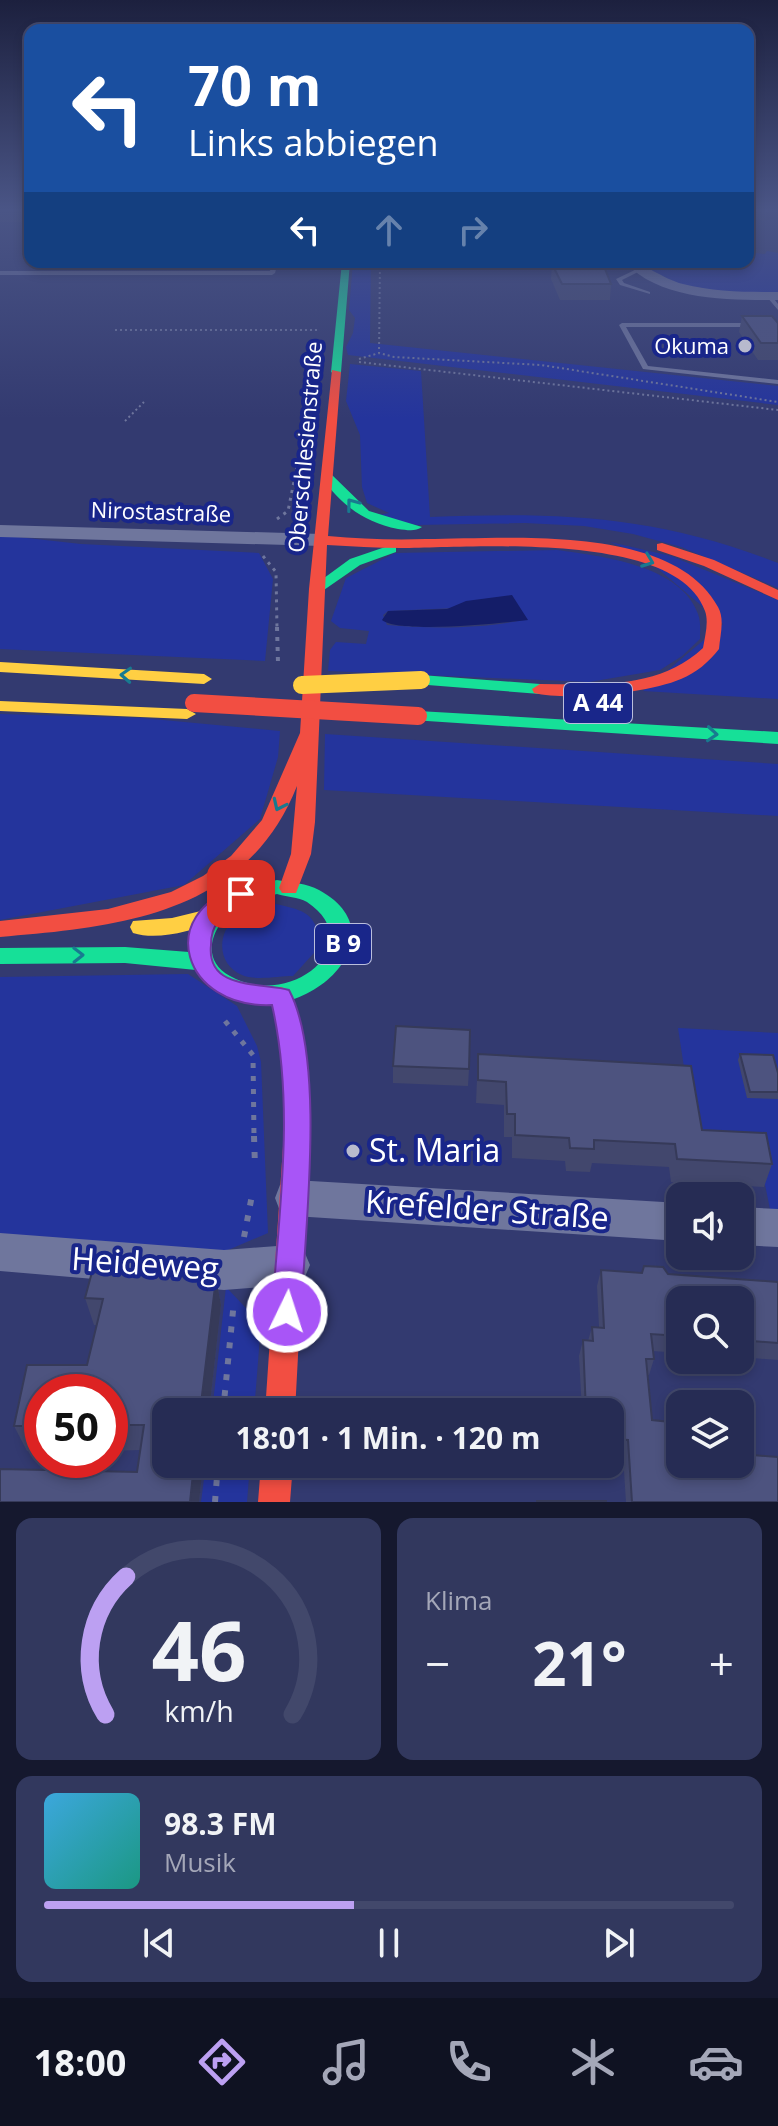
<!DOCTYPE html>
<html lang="de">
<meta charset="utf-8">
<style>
body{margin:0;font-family:"Open Sans",sans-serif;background:#32385e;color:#f1f3f6;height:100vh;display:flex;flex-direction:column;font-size:30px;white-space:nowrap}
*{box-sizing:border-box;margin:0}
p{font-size:26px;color:#a4a7b8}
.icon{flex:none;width:44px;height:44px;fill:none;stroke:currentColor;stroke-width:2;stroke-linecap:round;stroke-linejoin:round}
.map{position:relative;height:1502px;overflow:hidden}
.drawer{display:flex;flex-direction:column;gap:16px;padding:16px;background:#15182e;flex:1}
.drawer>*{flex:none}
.hud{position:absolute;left:24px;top:24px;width:730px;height:244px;border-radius:16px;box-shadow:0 4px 12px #0003,0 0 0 2px #42486b;background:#1a4fa0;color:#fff;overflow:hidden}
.buttons{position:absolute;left:666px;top:1182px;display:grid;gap:16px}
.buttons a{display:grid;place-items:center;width:88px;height:88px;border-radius:16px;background:#262c54;box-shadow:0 4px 12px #0003,0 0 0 2px #42486b;font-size:40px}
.speed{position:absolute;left:24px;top:1374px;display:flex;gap:16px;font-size:40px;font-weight:700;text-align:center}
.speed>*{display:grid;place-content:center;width:104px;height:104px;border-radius:50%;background:#262c54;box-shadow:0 4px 12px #0003,0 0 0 2px #42486b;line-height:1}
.speed .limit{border:12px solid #d22;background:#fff;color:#111}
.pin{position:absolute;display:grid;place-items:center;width:68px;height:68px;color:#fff;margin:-34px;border-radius:16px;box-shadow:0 4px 12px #0006}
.me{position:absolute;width:88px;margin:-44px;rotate:4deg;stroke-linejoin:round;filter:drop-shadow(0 0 6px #0008)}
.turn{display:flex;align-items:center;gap:28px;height:168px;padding:0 32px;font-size:36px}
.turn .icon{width:104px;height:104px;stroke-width:2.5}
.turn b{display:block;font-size:56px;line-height:68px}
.lanes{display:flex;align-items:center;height:76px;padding:0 32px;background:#0003;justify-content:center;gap:40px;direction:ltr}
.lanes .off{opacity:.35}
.big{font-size:60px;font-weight:700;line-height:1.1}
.drawer .tile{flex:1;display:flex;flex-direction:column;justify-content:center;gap:12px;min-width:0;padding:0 28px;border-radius:16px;background:#32385e}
.drawer .dial{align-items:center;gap:0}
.dial svg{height:208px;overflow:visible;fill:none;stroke:#42486b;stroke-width:7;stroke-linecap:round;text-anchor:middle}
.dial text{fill:#f1f3f6;stroke:none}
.song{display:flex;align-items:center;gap:24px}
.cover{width:96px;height:96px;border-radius:12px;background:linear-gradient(135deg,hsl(200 70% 55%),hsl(170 70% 35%))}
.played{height:8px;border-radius:4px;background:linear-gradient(90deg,#bca0f2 45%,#42486b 45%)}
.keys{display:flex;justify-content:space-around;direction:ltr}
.heat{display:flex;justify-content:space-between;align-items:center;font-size:44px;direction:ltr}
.drawer .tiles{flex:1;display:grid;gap:16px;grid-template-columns:1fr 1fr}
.tile:last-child{grid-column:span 2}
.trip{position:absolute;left:152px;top:1398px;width:472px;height:80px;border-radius:16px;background:#262c54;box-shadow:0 4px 12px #0003,0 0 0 2px #42486b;font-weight:700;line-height:80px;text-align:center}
.tab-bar{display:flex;height:128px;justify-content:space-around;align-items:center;background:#0f1222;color:#a4a7b8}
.tab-bar .icon{width:56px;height:56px}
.tab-bar .active{color:#bca0f2}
.tab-bar b{font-size:36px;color:#f1f3f6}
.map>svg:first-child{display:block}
.green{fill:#24349c;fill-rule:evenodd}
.water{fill:#141d68}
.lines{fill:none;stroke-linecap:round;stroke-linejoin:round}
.path-far4{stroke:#6f769d;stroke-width:2;stroke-dasharray:2 3;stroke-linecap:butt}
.path-far3{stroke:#6f769d;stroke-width:3;stroke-dasharray:3 5;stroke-linecap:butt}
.path-far2{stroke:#6f769d;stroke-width:4;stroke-dasharray:4 6;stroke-linecap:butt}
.path-far1{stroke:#6f769d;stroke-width:5;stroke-dasharray:5 8;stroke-linecap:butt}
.path{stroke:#6f769d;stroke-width:6;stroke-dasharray:6 10;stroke-linecap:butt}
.lane{fill:#6f769d;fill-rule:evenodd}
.street{fill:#6f769d;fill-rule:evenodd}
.fast{fill:#16e098;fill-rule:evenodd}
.slow{fill:#ffcf43;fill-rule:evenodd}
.jam{fill:#f24e42;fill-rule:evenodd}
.slow-bridge{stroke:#ffcf43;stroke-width:18}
.jam-bridge{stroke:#f24e42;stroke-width:18}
.wall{fill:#42476d}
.shaded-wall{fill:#363a59}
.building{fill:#4d537f;stroke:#363a59;stroke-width:2}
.oneway{stroke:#187a90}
.route{fill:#a855f7;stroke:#6d37a1;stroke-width:2}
.poi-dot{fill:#b8bacd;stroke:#19268a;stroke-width:3}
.labels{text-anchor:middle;stroke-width:8;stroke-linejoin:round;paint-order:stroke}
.far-poi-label{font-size:22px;fill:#fff;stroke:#19268a;text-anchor:end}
.far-street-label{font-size:22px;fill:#fff;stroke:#19268a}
.shield{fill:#19268a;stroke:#babedc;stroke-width:2}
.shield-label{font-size:24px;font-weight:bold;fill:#fff}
.near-poi-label{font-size:32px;fill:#fff;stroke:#19268a;text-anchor:start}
.near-street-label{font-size:32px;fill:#fff;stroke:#19268a}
</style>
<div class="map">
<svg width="778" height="1502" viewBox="0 0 778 1502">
<rect width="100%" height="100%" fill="#333a70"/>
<path class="green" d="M767 251 778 253V294C733 293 675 294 639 262H748V252L765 254Z
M353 262H371L370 343 778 386V405L348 355 346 347 353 333 355 318 349 310Z
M350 364 421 371 430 517C559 512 655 515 778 563V588L681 547 633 534 584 526 525 523 417 525 374 516 389 513 367 503 362 487 360 435 346 401Z
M0 535 81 544 259 553 273 579 265 661 0 649Z
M610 542 671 556 778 600V699L643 691 723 624 643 556Z
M557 550C601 556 681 565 698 614 701 622 700 631 700 639L682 656 660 670 589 682 328 671 330 650 336 642 366 644 369 631 340 628 331 621 346 578 395 553ZM455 608 527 619C487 629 429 629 387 625L383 615 388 611Z
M0 714 142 718 280 731 278 757 260 819 184 885 0 920Z
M325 734 778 764V816L324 790Z
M276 904C307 911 314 913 322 944L293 976C279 976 255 981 242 975 218 965 216 935 235 918 246 908 262 906 276 904Z
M188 974 237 1006 257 1046 261 1062 268 1233 228 1250 203 1252 0 1234V977Z
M678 1028 778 1033V1215L771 1214 759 1155 697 1152Z
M226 1287 261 1324 254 1412H212Z
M206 1464H250L247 1502H201Z"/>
<path class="water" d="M512 595 528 620C502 623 399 634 382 620L388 611 447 609 466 601Z"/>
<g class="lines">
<path class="path-far4" d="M380 262 379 353 394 357 541 365 778 402
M381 266H554
M115 330H318
M359 359 379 353
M359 362 778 410
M125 421 144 402
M299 454 304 431"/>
<path class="path-far3" d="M277 519 288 511 300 452
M263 556 276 572 277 629"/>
<path class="path-far2" d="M277 627 278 663"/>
<path class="path-far1" d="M225 1021 253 1055 254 1138"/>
<path class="path" d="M254 1136 255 1166
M244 1237 253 1190
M223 1412 234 1301
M215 1502 218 1464"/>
<path class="lane" d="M272 262H278L275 273 272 275H0V271H270Z
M637 269 642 270 622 280 624 283 650 292V294L620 285 616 279Z
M767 295H771L778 304V310L767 297Z
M778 323V327H626L648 366 778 380V384L643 369 619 325 622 323Z"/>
<path class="street" d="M625 262C645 262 662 279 683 284 714 292 746 292 778 292V300C729 300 660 301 625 262Z
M0 525 321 534 331 540 321 546 0 537Z
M294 1180 680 1203V1241L294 1216 280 1211 275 1198 280 1185Z
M740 1207 778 1209V1247L740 1245Z
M0 1233 224 1250 290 1245 304 1251 310 1265 304 1279 290 1285 224 1290 0 1271Z"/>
<path class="fast" d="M342 262H350L341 372 336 375 331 372Z
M323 474H331L369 511 422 527C415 532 407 530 398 529 363 522 342 505 321 477Z
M391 545 396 546V552L360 565 321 592 316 593 309 589 350 559Z
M421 675 540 684 548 689 540 694 415 684 413 680Z
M418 711 778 732V744L412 720 409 716 412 712Z
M277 880C291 883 307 883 319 890 406 937 301 1032 229 997 215 990 204 984 196 970L125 963 0 964V948L125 947 189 952C191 903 236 888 277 880ZM277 894C286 897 298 897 307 902 370 944 291 1010 230 976 196 958 215 919 242 904 253 899 265 897 277 894Z"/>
<path class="slow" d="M0 662 204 674 212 679 204 684 0 672Z
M0 701 187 709 196 714 187 719 0 711Z
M209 909 217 911 220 917 217 923C191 930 159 941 133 933L130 927 133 921 172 918Z"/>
<path class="jam" d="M332 370 341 372 328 536C361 539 393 540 426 539 507 539 673 523 718 607 725 619 720 636 719 649 709 662 696 673 681 679 649 693 568 701 534 693L532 689 540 684C597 685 659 689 703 648 705 636 709 622 705 611 677 530 469 548 401 548 376 548 352 546 327 545L315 822 311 854 296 893H282L279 888 291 854 297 786C246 914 122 927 0 937V921L108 909 171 892 203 876 231 856 262 820 300 733 309 589Z
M662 543 714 560 778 590V600L704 566 657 550V544Z
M281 987 289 990 292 996 307 1061 310 1132 295 1412H265L284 1132 283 1061 270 996 273 990Z
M261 1464H293L290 1502H258Z"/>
<path class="slow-bridge" d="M302 685 421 680"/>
<path class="jam-bridge" d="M194 703 418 716"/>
</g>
<path class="wall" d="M0 209H30V222H0Z
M748 209H778L765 221 748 218Z
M552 264 611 284 610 300H560L551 279Z
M742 316 778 323V360H758L739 332Z
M478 1054 702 1130 772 1164 764 1187 671 1182 669 1167 592 1163 590 1172 566 1171 565 1161 512 1158V1137H504V1105L476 1103Z
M740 1054 778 1073V1099L747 1098 738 1060Z
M393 1066 469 1069 468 1086 393 1083Z
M601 1270 778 1282V1360L740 1357V1300H680V1353L653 1351 654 1359 649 1375H648L652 1420 778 1502H626L623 1456 610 1454V1412H582L579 1356 583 1340 588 1341 592 1327H599L597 1286Z
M92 1272 216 1278 221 1305 209 1412H166V1464H203L199 1502H0V1469L137 1472 140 1450 110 1451V1392H42V1451H27L14 1426 27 1365H87L97 1325H94L85 1298Z
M427 1464H470V1468Z"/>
<path class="shaded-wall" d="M767 209H778V216L765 221Z
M216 1278 221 1305 209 1412H200Z
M194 1464H203L199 1502H190Z"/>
<path class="building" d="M0 209H30V212H0Z
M552 264H603L611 284H562Z
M742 316H772L778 323V343H761Z
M396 1026 470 1030 469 1069 393 1066Z
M478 1054 691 1066 702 1130 766 1133 772 1164 677 1159 675 1144 594 1140V1149L570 1148 569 1138 515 1135V1114H507L506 1082 478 1080Z
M740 1054 773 1055 778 1073V1092H750Z
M644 1266 663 1267 668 1274 778 1282V1343L740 1340V1300H680V1336L651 1334 654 1359H646L652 1420 680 1423V1464H740V1454L778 1457V1502H632L628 1440 610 1439V1412H586L583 1340 593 1341 592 1327 604 1328 601 1270 642 1273Z
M92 1272 216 1278 200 1412H166V1464H194L190 1502H0V1469L137 1472 144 1425H110V1392H42V1426H14L27 1365H87L103 1299 85 1298Z
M537 1501H606V1502H537Z"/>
<defs><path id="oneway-chevron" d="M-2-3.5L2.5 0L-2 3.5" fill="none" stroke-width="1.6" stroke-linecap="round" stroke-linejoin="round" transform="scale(2)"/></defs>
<g class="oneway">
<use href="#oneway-chevron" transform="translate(352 504) rotate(-127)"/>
<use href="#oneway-chevron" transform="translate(648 561) rotate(21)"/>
<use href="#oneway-chevron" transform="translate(126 675) rotate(-177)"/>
<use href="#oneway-chevron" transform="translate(712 734) rotate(4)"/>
<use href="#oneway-chevron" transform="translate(279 805) rotate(115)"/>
<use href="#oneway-chevron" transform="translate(78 955) rotate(-1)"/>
</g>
<linearGradient id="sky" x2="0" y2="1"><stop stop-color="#1c203e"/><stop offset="0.5" stop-color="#4a5586"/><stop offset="1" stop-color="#4a5586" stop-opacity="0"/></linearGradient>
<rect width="778" height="419" fill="url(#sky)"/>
<path class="route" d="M241 886 249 888 252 894C245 906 227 910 218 922 212 929 211 936 211 945 206 992 266 982 289 990 326 1060 305 1230 301 1312L297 1322 287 1326 276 1322 272 1312C279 1210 295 1106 272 1005 183 1009 153 913 241 886Z"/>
<g class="poi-dot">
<circle cx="745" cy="346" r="8"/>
<circle cx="353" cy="1151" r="8"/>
</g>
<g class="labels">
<g class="far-poi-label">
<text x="729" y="354">Okuma</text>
</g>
<g class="far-street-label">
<text transform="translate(305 447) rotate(-85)" y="8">Oberschlesienstraße</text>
<text transform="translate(161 512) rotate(2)" y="8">Nirostastraße</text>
</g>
<g class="shield">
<rect x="564" y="683" width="68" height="40" rx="6"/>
<rect x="315" y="924" width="56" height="40" rx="6"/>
</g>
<g class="shield-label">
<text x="598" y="711">A 44</text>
<text x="343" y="952">B 9</text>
</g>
<g class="near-poi-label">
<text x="369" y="1162">St. Maria</text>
</g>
<g class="near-street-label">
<text transform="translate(487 1210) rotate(4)" y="11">Krefelder Straße</text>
<text transform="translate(145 1264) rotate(4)" y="11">Heideweg</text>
</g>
</g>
</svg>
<div class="buttons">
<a><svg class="icon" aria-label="sound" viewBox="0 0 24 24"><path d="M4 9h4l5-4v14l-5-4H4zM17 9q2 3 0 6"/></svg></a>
<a><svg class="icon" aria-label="search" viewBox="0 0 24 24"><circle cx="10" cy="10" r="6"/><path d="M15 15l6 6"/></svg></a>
<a><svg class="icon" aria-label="layers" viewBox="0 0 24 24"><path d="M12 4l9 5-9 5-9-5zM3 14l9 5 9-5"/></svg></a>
</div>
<div class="speed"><div class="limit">50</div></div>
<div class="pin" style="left:241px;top:894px;background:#d93025"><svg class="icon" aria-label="arrive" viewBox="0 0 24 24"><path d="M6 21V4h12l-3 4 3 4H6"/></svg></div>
<svg class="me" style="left:287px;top:1312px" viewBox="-20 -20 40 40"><circle r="17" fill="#a855f7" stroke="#fff" stroke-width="3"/><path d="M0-11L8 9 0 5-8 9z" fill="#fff"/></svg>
<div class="trip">18:01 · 1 Min. · 120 m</div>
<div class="hud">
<div class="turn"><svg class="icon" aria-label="left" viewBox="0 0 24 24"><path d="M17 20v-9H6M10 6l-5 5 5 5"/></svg><div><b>70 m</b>Links abbiegen</div></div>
<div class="lanes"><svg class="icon" aria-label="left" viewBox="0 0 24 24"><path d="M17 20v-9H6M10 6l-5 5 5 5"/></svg><svg class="icon off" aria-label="ahead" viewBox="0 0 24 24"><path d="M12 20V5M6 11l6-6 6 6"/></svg><svg class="icon off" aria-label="right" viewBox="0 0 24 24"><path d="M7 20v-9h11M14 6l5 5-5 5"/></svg></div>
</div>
</div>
<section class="drawer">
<div class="tiles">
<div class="tile dial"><svg viewBox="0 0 100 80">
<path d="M14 69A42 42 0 1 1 86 69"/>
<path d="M14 69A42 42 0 0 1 22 16" stroke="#bca0f2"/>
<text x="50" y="56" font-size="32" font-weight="700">46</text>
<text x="50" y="72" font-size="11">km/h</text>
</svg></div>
<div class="tile"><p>Klima</p>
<div class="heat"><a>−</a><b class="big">21°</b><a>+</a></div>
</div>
<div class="tile">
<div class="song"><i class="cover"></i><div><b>98.3 FM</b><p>Musik</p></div></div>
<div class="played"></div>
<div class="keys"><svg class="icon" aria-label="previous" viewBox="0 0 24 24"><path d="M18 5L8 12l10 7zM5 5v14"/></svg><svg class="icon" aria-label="pause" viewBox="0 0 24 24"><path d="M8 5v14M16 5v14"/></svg><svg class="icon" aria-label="next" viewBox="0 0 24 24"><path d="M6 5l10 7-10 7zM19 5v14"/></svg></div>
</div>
</div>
</section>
<nav class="tab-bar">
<b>18:00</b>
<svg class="icon active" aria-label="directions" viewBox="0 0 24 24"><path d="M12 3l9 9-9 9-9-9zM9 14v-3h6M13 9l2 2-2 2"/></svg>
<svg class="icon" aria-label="music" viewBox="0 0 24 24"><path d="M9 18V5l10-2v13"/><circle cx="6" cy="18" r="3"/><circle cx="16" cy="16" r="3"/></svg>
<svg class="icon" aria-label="phone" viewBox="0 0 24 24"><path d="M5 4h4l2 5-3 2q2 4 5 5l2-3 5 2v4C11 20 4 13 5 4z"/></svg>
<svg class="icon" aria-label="climate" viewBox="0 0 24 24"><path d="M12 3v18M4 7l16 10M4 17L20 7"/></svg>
<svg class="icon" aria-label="car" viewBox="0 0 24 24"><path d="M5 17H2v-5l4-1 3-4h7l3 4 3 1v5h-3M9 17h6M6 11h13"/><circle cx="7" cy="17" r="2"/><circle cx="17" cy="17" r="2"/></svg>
</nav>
